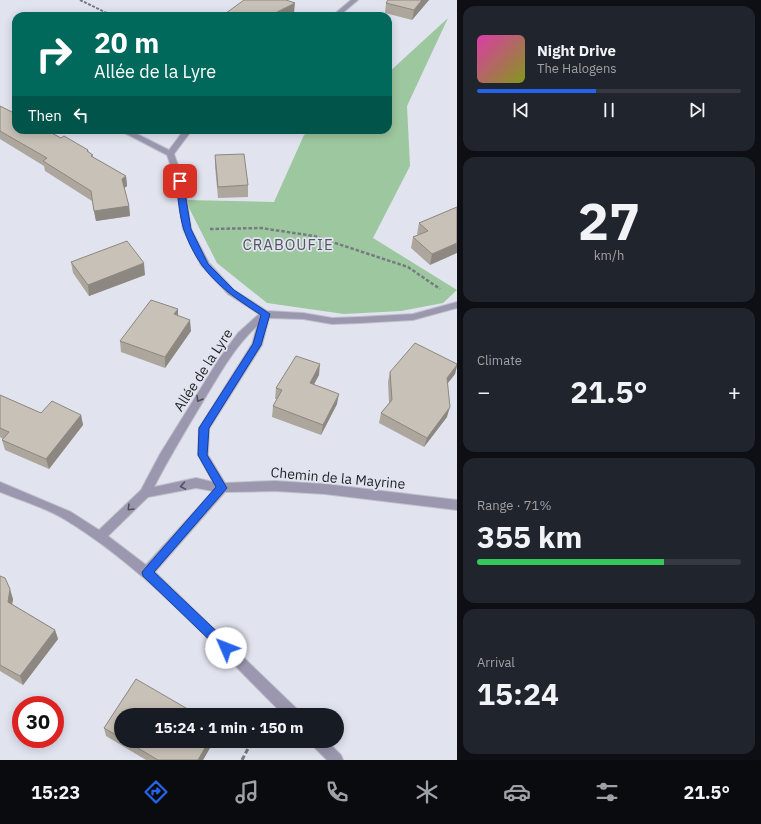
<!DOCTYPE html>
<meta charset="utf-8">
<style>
body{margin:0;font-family:"IBM Plex Sans",sans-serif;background:#20242c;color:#f1f3f6;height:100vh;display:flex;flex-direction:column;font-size:15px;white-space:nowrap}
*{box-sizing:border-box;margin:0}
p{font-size:13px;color:#9ea1a6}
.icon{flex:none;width:22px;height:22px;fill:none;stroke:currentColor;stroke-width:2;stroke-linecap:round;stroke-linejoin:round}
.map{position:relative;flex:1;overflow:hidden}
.side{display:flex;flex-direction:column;gap:6px;padding:6px;background:#0d0f14;width:304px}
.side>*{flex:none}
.banner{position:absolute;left:12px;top:12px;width:380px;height:122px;border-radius:12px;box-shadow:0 2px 10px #0003;background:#00695c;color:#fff;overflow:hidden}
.speed{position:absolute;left:12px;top:696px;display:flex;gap:8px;font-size:20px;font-weight:700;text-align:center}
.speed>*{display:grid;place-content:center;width:52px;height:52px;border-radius:50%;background:#171b24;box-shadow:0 2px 10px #0003;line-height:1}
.speed .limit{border:6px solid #d22;background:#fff;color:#111}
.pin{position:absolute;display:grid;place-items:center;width:34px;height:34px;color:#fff;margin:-17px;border-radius:8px;box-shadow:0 2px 6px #0006}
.me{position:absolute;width:44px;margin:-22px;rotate:314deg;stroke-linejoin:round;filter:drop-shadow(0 0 3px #0008)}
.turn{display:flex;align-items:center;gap:14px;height:84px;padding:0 16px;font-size:18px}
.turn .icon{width:52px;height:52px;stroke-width:2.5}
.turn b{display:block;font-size:28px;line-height:34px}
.then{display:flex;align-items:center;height:38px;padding:0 16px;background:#0003;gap:8px;font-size:15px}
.big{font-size:30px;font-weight:800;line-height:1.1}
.side .widget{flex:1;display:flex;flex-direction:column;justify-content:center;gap:6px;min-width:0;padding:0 14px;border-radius:12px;background:#20242c}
.side .dial{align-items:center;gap:0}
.dial b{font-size:52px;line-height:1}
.song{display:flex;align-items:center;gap:12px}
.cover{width:48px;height:48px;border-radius:6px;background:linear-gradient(135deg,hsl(320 70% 55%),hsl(70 70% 35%))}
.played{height:4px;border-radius:2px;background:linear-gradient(90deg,#2563eb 45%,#363941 45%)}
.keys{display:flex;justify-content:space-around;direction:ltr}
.heat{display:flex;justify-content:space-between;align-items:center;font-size:22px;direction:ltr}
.charge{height:6px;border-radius:3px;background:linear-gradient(90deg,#34c759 71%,#363941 0)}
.trip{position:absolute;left:114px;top:708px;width:230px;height:40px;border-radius:20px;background:#171b24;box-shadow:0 2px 10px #0003;font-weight:800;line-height:40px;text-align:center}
.tab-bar{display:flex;height:64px;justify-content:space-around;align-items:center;background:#090b0e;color:#9ea1a6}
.tab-bar .icon{width:28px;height:28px}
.tab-bar .current{color:#2563eb}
.tab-bar b{font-size:18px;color:#f1f3f6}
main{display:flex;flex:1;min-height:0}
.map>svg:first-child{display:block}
.green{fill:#9dc79e}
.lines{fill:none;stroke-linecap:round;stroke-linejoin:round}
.minor-casing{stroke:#bec0ca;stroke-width:2}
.path-far2{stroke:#787a81;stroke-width:2;stroke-dasharray:3 1.5;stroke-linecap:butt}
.path-far1{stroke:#787a81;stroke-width:2.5;stroke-dasharray:3.5 2;stroke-linecap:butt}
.path{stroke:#787a81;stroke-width:3;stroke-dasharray:5 2.5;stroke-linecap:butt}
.minor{fill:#9a97af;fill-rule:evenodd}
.wall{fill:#aca69d}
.shaded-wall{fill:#8c8780}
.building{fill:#c8c1b7;stroke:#8c8780}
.oneway{stroke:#50505c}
.route{fill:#2563eb;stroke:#184099}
.labels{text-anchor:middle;stroke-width:3.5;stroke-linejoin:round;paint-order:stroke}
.street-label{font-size:14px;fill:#1f2024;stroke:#e1e3ef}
.neighbourhood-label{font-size:15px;letter-spacing:1px;fill:#545660;stroke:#e1e3ef}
</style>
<main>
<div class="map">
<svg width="457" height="760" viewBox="0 0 457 760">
<rect width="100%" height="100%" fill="#e1e3ef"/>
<path class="green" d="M448 18 407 106 410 166 373 238 457 290 443 303 401 311 344 314 267 303 217 263 185 200 274 202 304 135 312 130H388V73Z"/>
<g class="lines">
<defs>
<path id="minor" d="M351 0H358L339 16H332Z
M119 130H129L169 150 184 130H192L174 154 184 181 191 229 209 263 234 290 267 311 303 313 332 318 360 317 413 314 457 302V308L413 320 360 323 332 324 303 319 269 318 262 345 209 429 208 455 225 483 275 481 325 484 457 500V510L325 494 275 491 225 492 155 572 298 710 300 715H284C215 647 147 569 64 519 46 508 20 500 0 492V482L71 512 99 530 141 490 160 454 219 359 238 333 259 314 228 294 201 265 183 229 176 181 167 155ZM257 326 252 344 199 428 198 455 213 482 196 478 154 487C170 456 187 428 205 398 220 373 235 346 257 326ZM196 488 213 491 146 565 108 536 148 497Z
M311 741H327L341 755 343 760H327L313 746Z"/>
</defs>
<use href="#minor" class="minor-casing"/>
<path class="path-far2" d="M80 0 113 16"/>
<path class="path-far1" d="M210 229 261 228 314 236 408 267 440 289"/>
<path class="path" d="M242 760 252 741"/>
<use href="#minor" class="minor"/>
</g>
<path class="wall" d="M388 0H429L412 20 385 13 386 3Z
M0 106 61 138 88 150 89 152 93 157 126 176 127 186 124 188 129 206 130 216 96 221 92 201 45 171 44 166 0 139Z
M215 155 248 185V197L218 198 215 166Z
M457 207 430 265 411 248 413 237 418 235 417 234 419 223Z
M71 262 145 275 89 296 73 273Z
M178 309V316L191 331 165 368 121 352 120 341Z
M457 364V367L455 374 447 384V417L424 447 379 423 381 413 389 403 388 382 390 372Z
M319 375 313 385 337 404 321 435 272 417 273 406 277 399H275L276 388Z
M0 395 41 413 81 415 83 425 49 469 5 450 2 440 3 439 0 437Z
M0 576 13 599 12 604 55 630 58 639 23 685 0 671Z
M121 715V741H214L203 760H146L106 736 104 728Z"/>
<path class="shaded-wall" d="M422 0H429L412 20 414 10Z
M295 3 294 13 288 16H269Z
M126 176 127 186 123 189 122 179Z
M129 206 130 216 96 221 94 211Z
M457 243V253L430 265 432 254Z
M144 263 145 275 89 296 88 285Z
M178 309V319L174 314Z
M190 320 191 331 165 368V357Z
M320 364 319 375 309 394 310 383Z
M457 365 455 374 444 388 447 378Z
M339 394 337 404 321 435 323 425Z
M450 407 447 417 424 447 427 438Z
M81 415 83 425 49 469 46 459Z
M10 589 13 599 11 611 8 602Z
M55 630 58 639 23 685 20 676Z
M209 741H214L203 760H198Z"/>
<path class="building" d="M244 0H286L295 3 269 16H222Z
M388 0H422L414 10 386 3Z
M0 106 16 114V130H46L61 138 64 136 88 150 87 151 93 155 91 156 126 176 122 179 129 206 94 211 91 191 43 161 47 158 0 131Z
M244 154 248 185 218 187 215 155Z
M457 207V243L432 254 413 237 428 231 419 223Z
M127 241 144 263 88 285 71 262Z
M151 300 178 309 174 314 190 320 165 357 120 341Z
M415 343 457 364V365L447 378 450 407 427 438 381 413 392 400 390 372Z
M296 356 320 364 310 383 339 394 323 425 273 406 282 390 276 388Z
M0 395 41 413 52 401 81 415 46 459 2 440 9 432 0 428Z
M0 576 5 578 10 589 8 602 55 630 20 676 0 665Z
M136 679 198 715H121V738L104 728Z
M126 741H209L198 760H158Z"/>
<defs><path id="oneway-chevron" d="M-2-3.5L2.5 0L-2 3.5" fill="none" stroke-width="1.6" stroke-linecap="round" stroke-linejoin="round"/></defs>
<g class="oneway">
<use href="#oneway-chevron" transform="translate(199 399) rotate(121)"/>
<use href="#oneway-chevron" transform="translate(183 486) rotate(170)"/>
<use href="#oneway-chevron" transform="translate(130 508) rotate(135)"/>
</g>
<path class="route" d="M180 178 183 181 191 229 208 264 234 290 270 314 261 345 209 428 207 455 227 488 154 572 230 644 232 648 230 652 226 654 222 652 143 576 142 572 216 487 198 455 199 428 253 344 261 315C224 291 199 273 184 230 179 215 178 196 176 181Z"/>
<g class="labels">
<g class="street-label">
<text transform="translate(203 370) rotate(-57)" y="5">Allée de la Lyre</text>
<text transform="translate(338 478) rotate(5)" y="5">Chemin de la Mayrine</text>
</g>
<g class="neighbourhood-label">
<text x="288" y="250">CRABOUFIE</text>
</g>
</g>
</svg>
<div class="speed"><div class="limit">30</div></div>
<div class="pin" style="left:180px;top:181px;background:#d93025"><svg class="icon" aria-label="arrive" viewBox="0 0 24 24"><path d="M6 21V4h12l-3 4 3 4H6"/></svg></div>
<svg class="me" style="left:226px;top:648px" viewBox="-20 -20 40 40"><circle r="19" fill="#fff"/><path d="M0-13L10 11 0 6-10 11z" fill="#2563eb"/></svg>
<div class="trip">15:24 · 1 min · 150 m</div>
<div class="banner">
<div class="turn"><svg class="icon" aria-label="right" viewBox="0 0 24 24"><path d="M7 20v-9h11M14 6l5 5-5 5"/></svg><div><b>20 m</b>Allée de la Lyre</div></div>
<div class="then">Then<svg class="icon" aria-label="left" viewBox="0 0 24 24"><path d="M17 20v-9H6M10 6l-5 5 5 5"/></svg></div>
</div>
</div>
<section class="side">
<div class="widget">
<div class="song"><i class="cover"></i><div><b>Night Drive</b><p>The Halogens</p></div></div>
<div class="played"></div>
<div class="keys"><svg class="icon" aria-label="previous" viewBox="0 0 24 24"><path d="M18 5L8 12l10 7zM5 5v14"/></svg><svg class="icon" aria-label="pause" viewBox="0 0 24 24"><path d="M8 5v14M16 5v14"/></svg><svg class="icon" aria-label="next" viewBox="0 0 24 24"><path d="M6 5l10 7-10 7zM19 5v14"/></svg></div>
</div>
<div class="widget dial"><b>27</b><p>km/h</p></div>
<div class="widget"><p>Climate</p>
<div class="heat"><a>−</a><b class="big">21.5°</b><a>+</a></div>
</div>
<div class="widget"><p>Range · 71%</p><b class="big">355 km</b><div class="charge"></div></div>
<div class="widget"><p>Arrival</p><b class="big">15:24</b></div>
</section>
</main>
<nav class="tab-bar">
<b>15:23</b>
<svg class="icon current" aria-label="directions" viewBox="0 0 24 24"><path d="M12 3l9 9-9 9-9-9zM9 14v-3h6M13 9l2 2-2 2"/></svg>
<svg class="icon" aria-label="music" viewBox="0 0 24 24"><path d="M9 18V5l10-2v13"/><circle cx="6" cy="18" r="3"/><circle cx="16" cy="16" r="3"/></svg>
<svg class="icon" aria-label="phone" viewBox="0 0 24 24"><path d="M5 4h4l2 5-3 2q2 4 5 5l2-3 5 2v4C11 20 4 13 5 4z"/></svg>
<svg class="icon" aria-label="climate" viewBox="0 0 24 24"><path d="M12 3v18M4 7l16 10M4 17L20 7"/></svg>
<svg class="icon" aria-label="car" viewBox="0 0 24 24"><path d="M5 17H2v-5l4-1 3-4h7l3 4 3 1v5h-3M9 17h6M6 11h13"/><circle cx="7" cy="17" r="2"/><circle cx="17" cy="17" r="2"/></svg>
<svg class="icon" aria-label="filters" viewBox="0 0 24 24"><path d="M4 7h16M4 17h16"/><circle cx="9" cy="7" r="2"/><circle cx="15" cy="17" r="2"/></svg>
<b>21.5°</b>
</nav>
